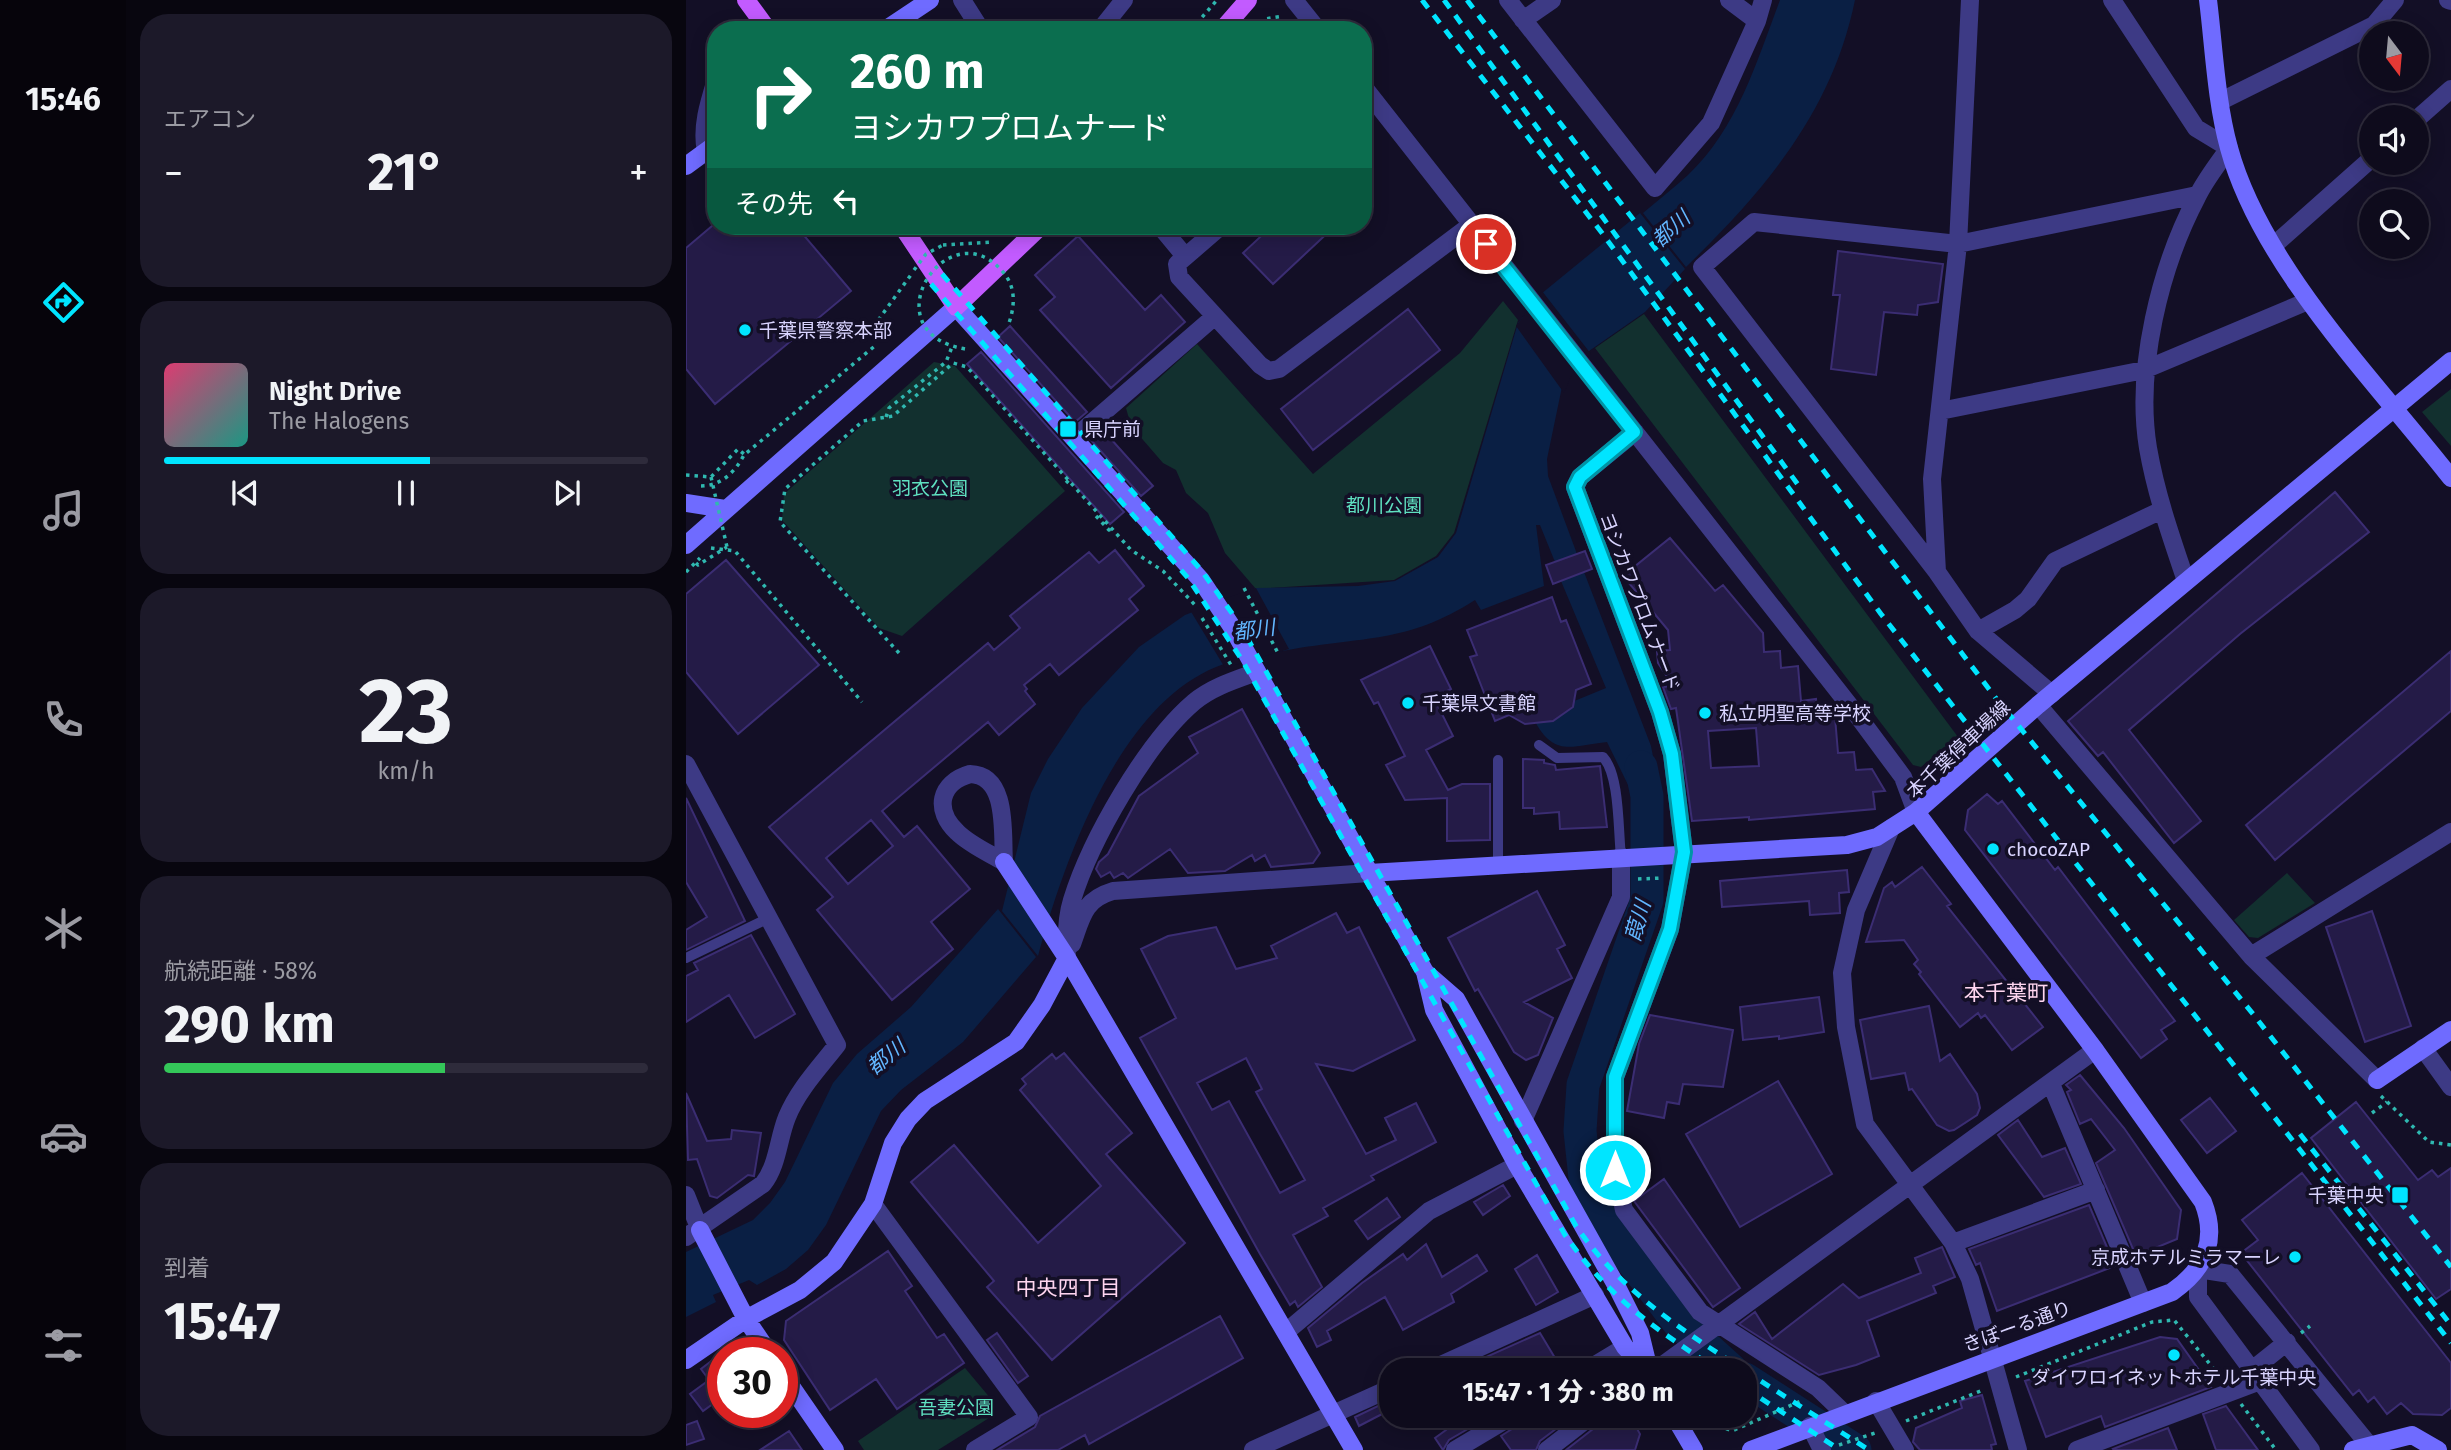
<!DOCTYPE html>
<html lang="ja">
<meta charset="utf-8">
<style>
body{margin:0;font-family:"Fira Sans","Noto Sans JP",sans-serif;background:#1c1929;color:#f1f3f6;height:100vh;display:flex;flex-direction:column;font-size:26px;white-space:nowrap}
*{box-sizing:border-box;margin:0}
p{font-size:23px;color:#9b9ba3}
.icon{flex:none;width:38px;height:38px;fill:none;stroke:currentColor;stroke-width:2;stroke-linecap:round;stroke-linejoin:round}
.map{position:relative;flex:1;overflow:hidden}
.panel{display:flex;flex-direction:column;gap:14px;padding:14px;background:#08060f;width:560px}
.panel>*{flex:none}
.top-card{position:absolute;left:21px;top:21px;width:665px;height:214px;border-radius:28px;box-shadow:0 4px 18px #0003,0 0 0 2px #2e2b3b;background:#0b6e4f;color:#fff;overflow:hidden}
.needle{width:46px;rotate:164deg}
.fabs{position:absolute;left:1673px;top:21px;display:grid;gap:14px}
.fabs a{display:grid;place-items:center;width:70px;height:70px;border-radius:50%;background:#0e0b1c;box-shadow:0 4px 18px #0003,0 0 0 2px #2e2b3b;font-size:35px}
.speed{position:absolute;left:21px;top:1337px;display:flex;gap:14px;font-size:35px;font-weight:700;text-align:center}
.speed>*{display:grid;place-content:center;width:91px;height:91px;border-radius:50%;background:#0e0b1c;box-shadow:0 4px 18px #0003,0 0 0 2px #2e2b3b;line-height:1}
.speed .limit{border:10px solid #d22;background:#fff;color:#111}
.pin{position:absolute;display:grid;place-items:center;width:60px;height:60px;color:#fff;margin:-30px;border:4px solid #fff;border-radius:50%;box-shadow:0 2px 7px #0007}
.me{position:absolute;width:77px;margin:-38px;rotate:0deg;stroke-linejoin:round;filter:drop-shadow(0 0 5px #0008)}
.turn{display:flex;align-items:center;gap:24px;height:147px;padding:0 28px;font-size:32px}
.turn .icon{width:91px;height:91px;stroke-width:2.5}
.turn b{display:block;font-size:49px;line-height:60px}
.then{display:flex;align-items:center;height:66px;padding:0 28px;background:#0003;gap:14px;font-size:26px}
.big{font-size:52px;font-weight:700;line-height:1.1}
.panel .tile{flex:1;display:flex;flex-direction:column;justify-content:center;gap:10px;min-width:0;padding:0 24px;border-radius:28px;background:#1c1929}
.panel .dial{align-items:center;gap:0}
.dial b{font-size:91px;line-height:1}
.song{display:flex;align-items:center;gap:21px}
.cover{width:84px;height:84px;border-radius:10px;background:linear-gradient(135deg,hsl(340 70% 55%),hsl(170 70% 35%))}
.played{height:7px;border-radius:4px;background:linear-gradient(90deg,#00e5ff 55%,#2e2b3b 55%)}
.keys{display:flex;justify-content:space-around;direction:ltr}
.heat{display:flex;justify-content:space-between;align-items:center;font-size:38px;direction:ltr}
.charge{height:10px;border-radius:5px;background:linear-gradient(90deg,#34c759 58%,#2e2b3b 0)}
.trip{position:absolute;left:693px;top:1358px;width:378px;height:70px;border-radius:28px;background:#0e0b1c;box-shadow:0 4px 18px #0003,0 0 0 2px #2e2b3b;font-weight:700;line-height:70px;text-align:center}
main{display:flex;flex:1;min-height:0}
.menu{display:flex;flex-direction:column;width:126px;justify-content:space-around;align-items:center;background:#06040b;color:#9b9ba3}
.menu .icon{width:49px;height:49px}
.menu .selected{color:#00e5ff}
.menu b{font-size:32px;color:#f1f3f6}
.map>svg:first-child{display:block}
.green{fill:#12302f}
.water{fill:#0a1f44}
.pier{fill:#130f26}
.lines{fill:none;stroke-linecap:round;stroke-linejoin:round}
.river{stroke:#0a1f44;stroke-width:33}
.building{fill:#241b47;stroke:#3b2d73;stroke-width:2;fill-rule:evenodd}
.path{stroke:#2fb8b0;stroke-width:3.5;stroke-dasharray:3.5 5;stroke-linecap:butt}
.lane{stroke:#3d3a85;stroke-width:10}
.street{stroke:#3d3a85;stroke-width:18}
.secondary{stroke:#6f6bff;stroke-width:18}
.primary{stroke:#c25bff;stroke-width:18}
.rail{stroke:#00e5ff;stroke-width:5;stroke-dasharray:10 9;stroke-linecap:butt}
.path-bridge{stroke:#2fb8b0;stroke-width:3.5;stroke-dasharray:3.5 5;stroke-linecap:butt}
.route-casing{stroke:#0095a6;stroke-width:18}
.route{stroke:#00e5ff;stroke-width:12}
.poi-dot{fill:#00e5ff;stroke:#130f26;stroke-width:2.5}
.labels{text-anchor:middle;stroke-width:7;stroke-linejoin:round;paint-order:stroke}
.poi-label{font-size:19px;fill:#d9d4ff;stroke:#130f26;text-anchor:start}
.park-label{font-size:19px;fill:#5fe0c0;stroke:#130f26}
.street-label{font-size:19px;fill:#d9d4ff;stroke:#130f26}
.water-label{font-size:21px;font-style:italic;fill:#62b6ff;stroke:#130f26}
.neighbourhood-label{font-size:21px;fill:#ffd6f0;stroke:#130f26}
</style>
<main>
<nav class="menu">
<b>15:46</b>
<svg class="icon selected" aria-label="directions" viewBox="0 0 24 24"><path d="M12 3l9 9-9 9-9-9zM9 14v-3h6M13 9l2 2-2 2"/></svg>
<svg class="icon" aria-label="music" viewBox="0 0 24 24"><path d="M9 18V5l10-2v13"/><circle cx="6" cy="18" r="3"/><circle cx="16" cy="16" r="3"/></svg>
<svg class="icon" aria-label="phone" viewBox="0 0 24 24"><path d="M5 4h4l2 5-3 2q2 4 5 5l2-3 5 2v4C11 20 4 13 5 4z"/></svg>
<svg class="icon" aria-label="climate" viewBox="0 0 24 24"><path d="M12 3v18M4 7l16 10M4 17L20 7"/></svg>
<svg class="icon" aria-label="car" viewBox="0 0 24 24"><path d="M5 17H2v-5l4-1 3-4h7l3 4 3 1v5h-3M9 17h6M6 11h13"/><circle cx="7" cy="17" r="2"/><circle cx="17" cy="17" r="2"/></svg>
<svg class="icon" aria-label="filters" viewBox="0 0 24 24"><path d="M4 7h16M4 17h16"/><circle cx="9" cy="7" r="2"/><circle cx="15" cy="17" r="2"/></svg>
</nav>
<section class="panel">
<div class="tile"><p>エアコン</p>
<div class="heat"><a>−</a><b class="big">21°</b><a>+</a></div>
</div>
<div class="tile">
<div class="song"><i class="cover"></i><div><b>Night Drive</b><p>The Halogens</p></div></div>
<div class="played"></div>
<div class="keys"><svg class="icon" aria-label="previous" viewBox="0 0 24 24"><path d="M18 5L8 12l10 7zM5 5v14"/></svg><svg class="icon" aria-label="pause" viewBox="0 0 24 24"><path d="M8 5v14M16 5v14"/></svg><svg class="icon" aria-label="next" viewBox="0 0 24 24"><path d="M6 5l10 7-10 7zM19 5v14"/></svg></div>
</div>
<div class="tile dial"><b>23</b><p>km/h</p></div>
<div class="tile"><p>航続距離 · 58%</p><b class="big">290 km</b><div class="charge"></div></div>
<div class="tile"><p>到着</p><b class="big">15:47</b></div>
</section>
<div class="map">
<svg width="1765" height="1450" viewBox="0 0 1765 1450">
<rect width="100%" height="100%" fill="#130f26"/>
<path class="green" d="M817 301 832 320 768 533 750 556 708 580 570 589 539 553 522 513 500 493 490 470 477 463 445 426 440 408 511 344 627 474 774 353Z
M958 314 1272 737 1235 767 1227 765 909 348Z
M248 362 269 366 379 491 216 636 193 628 96 520 98 494Z
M1765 389V446L1736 412Z
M1601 873 1629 903 1572 938 1563 937 1548 920Z
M279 1368 305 1399 303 1418 252 1450H178L172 1441Z"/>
<path class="water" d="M1094 0H1169C1146 112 1079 190 1000 267L957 213C972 200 988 188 1002 175 1051 129 1071 61 1094 0Z
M954 213 999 269 959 312 903 351 877 382 861 459 862 476 891 554 869 562 854 525H850L858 586 795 610 789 600C720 644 678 636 602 650 580 654 552 658 530 667 432 707 378 861 352 956L316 911 345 793 362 759 396 708 453 647 499 615 570 588 672 586 709 581 752 557 770 533 832 323 855 294Z
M898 572 965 746 971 777V811L950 813 948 797 921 742C884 746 868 758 847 718L920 688 875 581Z
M312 909 350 957 277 1042 215 1090 195 1111 140 1225 122 1250 100 1269 71 1285 63 1280 27 1295 30 1302 0 1317V1252L67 1220 84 1203 99 1182 147 1083 171 1054 225 1007Z"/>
<path class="pier" d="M856 291 905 354 886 374 878 393 830 326Z
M570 588 603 649 539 668 504 610Z"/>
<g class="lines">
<path class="river" d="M955 767 961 796V900L897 1085 894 1131 899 1178 905 1200 920 1226 993 1323 1045 1370
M1059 1379 1169 1450"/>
</g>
<path class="building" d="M26 226H110L165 291 29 404 0 369V248Z
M586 226H649L587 284 557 253Z
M392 236 459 310 475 295 499 322 425 388 354 310 369 297 349 275Z
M1152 251 1257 264 1252 302 1232 305 1231 315 1198 312 1190 375 1145 369 1154 295H1147Z
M722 309 754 350 627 450 595 409Z
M324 326 401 412 389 422 312 337Z
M295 352 438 512 424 524 281 364Z
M416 429 467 486 455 496 404 439Z
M1649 492 1683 532 1554 634 1443 730 1515 821 1488 843 1417 752 1412 756 1382 721Z
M984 538 1029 591 1037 585 1077 633 1078 652 1094 651 1095 668 1112 666 1115 701 1130 699 1132 718 1149 717 1152 753 1168 752 1170 770 1186 769 1199 791 1187 792 1189 809 1063 820V817L1006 821 990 708 985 709 977 687 987 686 972 663 971 651 984 650 982 630 937 576ZM1070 728 1073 766 1025 768 1022 731Z
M429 550 458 586 443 599 452 610 373 675 364 664 338 685 341 689 339 691 349 704 313 735 302 722 196 811 218 837 231 826 284 889 245 922 267 949 206 1000 131 910 147 897 83 827 302 643 308 650 334 628 324 616 403 552 413 563ZM185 820 207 846 162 884 140 858Z
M899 551 906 569 867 584 860 565Z
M40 560 133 665 52 734 0 672V594Z
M866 597 875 622 880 620 905 684 890 690 887 707 867 721 839 724 823 715 809 721 784 657 791 655 781 630Z
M744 646 765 689 748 698 767 736 740 750 762 790 776 784H804V840L761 841V798L719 800 700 765 719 756 692 702 688 704 675 680Z
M1765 651V711L1589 860 1560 825Z
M556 709 634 853 627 863 585 867 579 855 569 861 566 855 539 871 502 873 484 849 442 878 437 873 428 878 424 872 415 877 410 869 413 862 422 854 453 796 512 753 503 737Z
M837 759 858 760V763L869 765 870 770 914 766 921 827 874 829 873 812 848 814V808H837Z
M1301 794 1312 804 1316 801 1369 870 1372 867 1489 1021 1475 1030 1481 1039 1455 1058 1279 830 1282 810Z
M0 798 59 921 0 950V930L21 917 0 882Z
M1236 867 1265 904 1261 906 1357 1027 1326 1050 1299 1015 1295 1018 1292 1013 1274 1027 1233 974 1235 972 1228 964 1232 960 1218 940 1180 942 1198 888 1206 882 1209 887Z
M1161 870 1163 892 1153 893 1154 913 1124 915 1123 901 1036 907 1034 881Z
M851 891 879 945 871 949 886 978 838 1002 867 1018 852 1055 840 1060 828 1052 792 989 789 991 762 938Z
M1686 911 1725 1026 1679 1042 1640 927Z
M650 913 661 933 673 927 729 1040 667 1071 630 1064 680 1154 710 1140 699 1118 730 1103 750 1142 685 1176 688 1180 637 1208 642 1216 607 1235 636 1287 612 1307 609 1301 604 1305 574 1254 454 1038 490 1018 455 949 482 936 530 927 550 969 591 958 585 946ZM560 1058 576 1089 570 1092 619 1180 594 1193 543 1101 526 1110 511 1083Z
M65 935 109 1014 69 1038 43 995 0 1022V976L12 970 8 963Z
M1133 997 1138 1032 1093 1039V1036L1057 1040 1054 1007Z
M1243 1006 1254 1061 1264 1054 1291 1094 1294 1108 1291 1115 1268 1130 1263 1131 1251 1125 1226 1089 1223 1090 1219 1073 1185 1079 1174 1020Z
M964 1015 1047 1030 1037 1087 997 1084 993 1104 981 1102 978 1118 941 1111 953 1044Z
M378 1053 446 1133 420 1154 499 1243 366 1360 301 1287 308 1281 225 1182 268 1145 352 1243 415 1186 334 1090 340 1084 336 1079 366 1054 370 1059Z
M1394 1075 1438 1128 1495 1210 1491 1239 1450 1256 1410 1163 1429 1150 1405 1119 1394 1124 1381 1092 1385 1090 1380 1085Z
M1092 1081 1146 1174 1054 1227 1000 1134Z
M0 1093 21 1141 45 1139 46 1130 75 1133 68 1176 62 1175 31 1198 24 1196 11 1159 2 1160Z
M1524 1098 1550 1131 1521 1153 1495 1120Z
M1670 1102 1732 1180 1746 1170 1752 1177 1765 1168V1289L1750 1299 1625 1138Z
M1332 1120 1356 1157 1379 1148 1395 1184 1358 1197 1312 1135Z
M1616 1173 1765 1363V1408L1756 1415 1727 1414 1715 1403 1701 1414 1688 1397 1682 1402 1673 1390 1667 1395 1555 1253 1572 1240 1556 1220Z
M978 1179 1054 1288 1027 1307 948 1201Z
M817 1185 824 1196 797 1215 788 1202Z
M701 1198 714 1217 682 1239 669 1221Z
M1403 1205 1429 1266 1311 1311 1294 1263 1290 1265 1283 1249Z
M740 1244 756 1277 791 1255 801 1271 765 1294 768 1302 717 1330 699 1297 641 1331 645 1340 631 1347 622 1328 676 1283 717 1254 721 1260Z
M1256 1247 1269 1277 1247 1286 1250 1293 1181 1321 1193 1356 1170 1365 1133 1375 1053 1324 1069 1312 1086 1339 1157 1284 1173 1298 1235 1273 1229 1258Z
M202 1251 226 1286 219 1291 251 1338 258 1334 278 1363 211 1409 190 1379 144 1410 98 1340 100 1321Z
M851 1255 872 1292 850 1305 829 1269Z
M534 1316 557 1358 403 1444 399 1435 372 1450H311L349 1427 354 1416Z
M311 1333 342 1376 332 1383 301 1340Z
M854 1333 872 1363 860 1370H771Z
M1474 1337 1491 1339 1525 1387 1419 1427 1415 1416 1360 1437 1339 1381Z
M37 1352V1400L35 1398 17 1411 4 1394 23 1380 15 1369Z
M1296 1395 1310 1444 1305 1445 1306 1450H1234L1227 1442 1230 1428 1276 1408 1274 1401Z
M696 1404 700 1412 673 1426 669 1417Z
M1540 1406 1572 1450H1530L1517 1414Z
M771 1416H804L763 1440 757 1450 749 1438 760 1430 757 1425Z
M837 1416H887L854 1441 850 1450H825L815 1436 832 1425Z
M916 1416H944L954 1434 949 1450H880L912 1425Z
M11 1421 18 1439 0 1445V1425Z
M1482 1428 1491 1450H1428L1427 1449Z
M103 1431 116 1450H74Z"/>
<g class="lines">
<path class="path" d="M505 30 531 0
M569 30 579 19 597 16
M257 245 306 242
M203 334 193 319 227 272
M200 417 203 408 260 362 266 347
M0 475 25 477 52 449 58 454
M15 486C35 486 49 472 58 455L190 345
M410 516 423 530 425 529
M25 548 49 551 176 702
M10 563 12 565 41 547
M0 572 14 558
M558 588 593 655
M516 618 545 665
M213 653 94 522 99 489 177 421 207 416 267 363 281 367 445 550 477 571 509 605
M952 879 976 878
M1695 1096 1743 1142 1765 1145
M1686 1113 1701 1102
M1615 1333 1624 1326
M1330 1377 1466 1322 1488 1320 1536 1379
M1555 1404 1590 1450
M1019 1416 1022 1421 1046 1431 1117 1400
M1220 1421 1297 1390
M1153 1445 1189 1433"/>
<path class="lane" d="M16 152C10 123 22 93 30 66
M853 745 871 758 917 757C934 775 932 831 935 856
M812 864V760
M0 958 83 918"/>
<path class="street" d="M276 0 295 30
M608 0 632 30
M822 0 969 188 1025 123 1071 21 1077 0
M1043 0 1071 21
M1426 0 1510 128 1543 148C1532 164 1519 180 1511 197 1474 267 1449 369 1462 448 1470 494 1485 537 1500 581
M1762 0 1765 1
M837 20 866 0
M414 30 438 0
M677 86 1171 715 1217 777 1230 812
M1535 101 1688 25 1709 0
M1731 119 1765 89
M474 226 498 255
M535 226 491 264 493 277 574 365 583 371 593 369 785 225
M1587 246 1685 159
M1254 411 1458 370 1622 301
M949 432 894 477 889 487 974 712 986 754 998 852 984 929 929 1077V1170L938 1210 1014 1312 1132 1388 1158 1413
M388 438 528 317
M1251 572 1246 479 1272 244 1284 0
M1292 631 1329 610 1342 599 1369 561 1476 510
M1366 694 1292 631 1251 572 1016 267 1068 222 1272 244 1511 195
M1352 705 1565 956 1691 1080
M0 764 151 1045C133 1068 112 1090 101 1117 92 1139 92 1165 77 1184L0 1237
M284 774C323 775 316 835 318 862 303 853 284 845 271 832 248 810 253 783 284 774Z
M1205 828 1170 910 1156 973 1160 1027 1179 1124 1267 1243 1284 1279 1332 1450
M386 944C396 917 397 900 427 891L683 873
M1565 956 1765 832
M381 958C380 938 380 919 386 900 405 839 460 743 508 702 526 687 549 680 571 672
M1737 1048 1765 1087
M1365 1084 1457 1303
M837 1121 935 897V856
M0 1195 14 1230
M187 1204 343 1417 289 1450
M1267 1243 1410 1190
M600 1332 743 1211 831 1165
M744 1370 909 1295
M901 1370 939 1347
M970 1370 1409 1050
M1566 1370 1601 1342
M1190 1401 1219 1450
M1124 1426 1136 1450
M567 1450 705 1388
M769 1450 826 1416
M861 1450 905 1416
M1391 1450 1574 1381
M1625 1450 1512 1297V1269L1544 1274 1687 1450"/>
<path class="secondary" d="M1522 0C1528 48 1530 101 1543 148 1575 266 1690 382 1765 478
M199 30 244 0
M0 166 30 144
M0 503 39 509
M0 545 270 307 515 580 546 627 739 972 748 1010 831 1165 939 1347 960 1370
M318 862 381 958 668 1450
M683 873 1161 845 1191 837 1230 812 1352 705 1765 361
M739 972 770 999 930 1285 954 1333 963 1370
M1691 1080 1765 1030
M14 1230 60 1319 83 1353
M0 1360 60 1319 114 1290 148 1262 187 1204 207 1143 222 1119 239 1101 330 1042 356 1005 381 958
M96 1373 149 1450
M988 1416 1008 1450
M1065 1450 1486 1292C1519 1269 1532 1240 1517 1202L1409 1050 1230 812
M1667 1450 1726 1435 1752 1450"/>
<path class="primary" d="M60 0 82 30
M536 30 562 0
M216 226 270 307 355 226"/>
<path class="rail" d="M736 0 916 233 1195 614 1765 1343
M758 0 1113 486
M781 0 1309 697 1567 1014 1765 1267
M256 274 515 570 553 623 890 1226C934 1290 994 1329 1058 1370
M245 284 502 578 556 660 879 1235C925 1300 967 1327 1032 1370
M1614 1134 1765 1325
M1059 1371 1183 1450
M1059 1388 1154 1450"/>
<path class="path-bridge" d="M228 270 240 254 257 245
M279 349C181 332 262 207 317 272 330 287 329 305 323 323
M25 477 41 547
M380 483 384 479"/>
</g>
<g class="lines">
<defs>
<path id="route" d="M800 244 948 432 894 477 889 487 974 712 986 754 998 852 984 929 929 1077V1170"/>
</defs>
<use href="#route" class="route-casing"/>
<use href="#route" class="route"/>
</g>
<g class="poi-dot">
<circle cx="59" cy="330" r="7"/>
<rect x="373" y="420" width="18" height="18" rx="3.5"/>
<circle cx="722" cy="703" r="7"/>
<circle cx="1019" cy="713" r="7"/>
<circle cx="1307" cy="849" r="7"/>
<rect x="1705" y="1186" width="18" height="18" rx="3.5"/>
<circle cx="1609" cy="1257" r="7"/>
<circle cx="1488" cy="1355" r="7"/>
</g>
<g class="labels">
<g class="poi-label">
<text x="73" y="337">千葉県警察本部</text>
<text x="398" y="436">県庁前</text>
<text x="736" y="710">千葉県文書館</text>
<text x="1033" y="720">私立明聖高等学校</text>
<text x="1321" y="856">chocoZAP</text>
<text x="1698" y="1202" text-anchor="end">千葉中央</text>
<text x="1595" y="1264" text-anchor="end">京成ホテルミラマーレ</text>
<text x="1488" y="1384" text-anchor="middle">ダイワロイネットホテル千葉中央</text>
</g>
<g class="park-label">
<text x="244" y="495">羽衣公園</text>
<text x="698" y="512">都川公園</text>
<text x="270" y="1414">吾妻公園</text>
</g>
<g class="street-label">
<text transform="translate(954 602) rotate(69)" y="7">ヨシカワプロムナード</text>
<text transform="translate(1272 749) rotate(-43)" y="7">本千葉停車場線</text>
<text transform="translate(1331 1326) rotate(-20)" y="7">きぼーる通り</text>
</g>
<g class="water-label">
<text transform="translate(985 229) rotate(-42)" y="7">都川</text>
<text transform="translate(568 630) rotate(-8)" y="7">都川</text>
<text transform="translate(952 921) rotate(-74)" y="7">葭川</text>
<text transform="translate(200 1057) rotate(-39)" y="7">都川</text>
</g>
<g class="neighbourhood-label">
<text x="1320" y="1000">本千葉町</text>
<text x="382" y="1295">中央四丁目</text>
</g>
</g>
</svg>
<div class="fabs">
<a><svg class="needle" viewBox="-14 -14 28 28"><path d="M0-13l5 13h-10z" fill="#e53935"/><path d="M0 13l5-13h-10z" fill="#9b9ba3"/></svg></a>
<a><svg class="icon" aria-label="sound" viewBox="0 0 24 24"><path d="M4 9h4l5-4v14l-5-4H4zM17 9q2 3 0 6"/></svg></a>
<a><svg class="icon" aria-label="search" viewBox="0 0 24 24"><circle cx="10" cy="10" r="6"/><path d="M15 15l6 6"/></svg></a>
</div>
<div class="speed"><div class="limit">30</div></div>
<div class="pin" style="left:800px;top:244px;background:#d93025"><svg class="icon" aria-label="arrive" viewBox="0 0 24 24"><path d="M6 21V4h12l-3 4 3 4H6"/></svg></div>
<svg class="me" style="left:929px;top:1170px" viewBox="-20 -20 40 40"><circle r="17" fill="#00e5ff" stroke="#fff" stroke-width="3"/><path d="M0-11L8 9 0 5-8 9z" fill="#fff"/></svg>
<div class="trip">15:47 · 1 分 · 380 m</div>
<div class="top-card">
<div class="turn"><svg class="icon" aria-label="right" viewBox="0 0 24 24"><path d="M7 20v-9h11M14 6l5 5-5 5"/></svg><div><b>260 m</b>ヨシカワプロムナード</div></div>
<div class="then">その先<svg class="icon" aria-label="left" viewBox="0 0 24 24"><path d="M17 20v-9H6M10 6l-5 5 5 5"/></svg></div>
</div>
</div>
</main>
